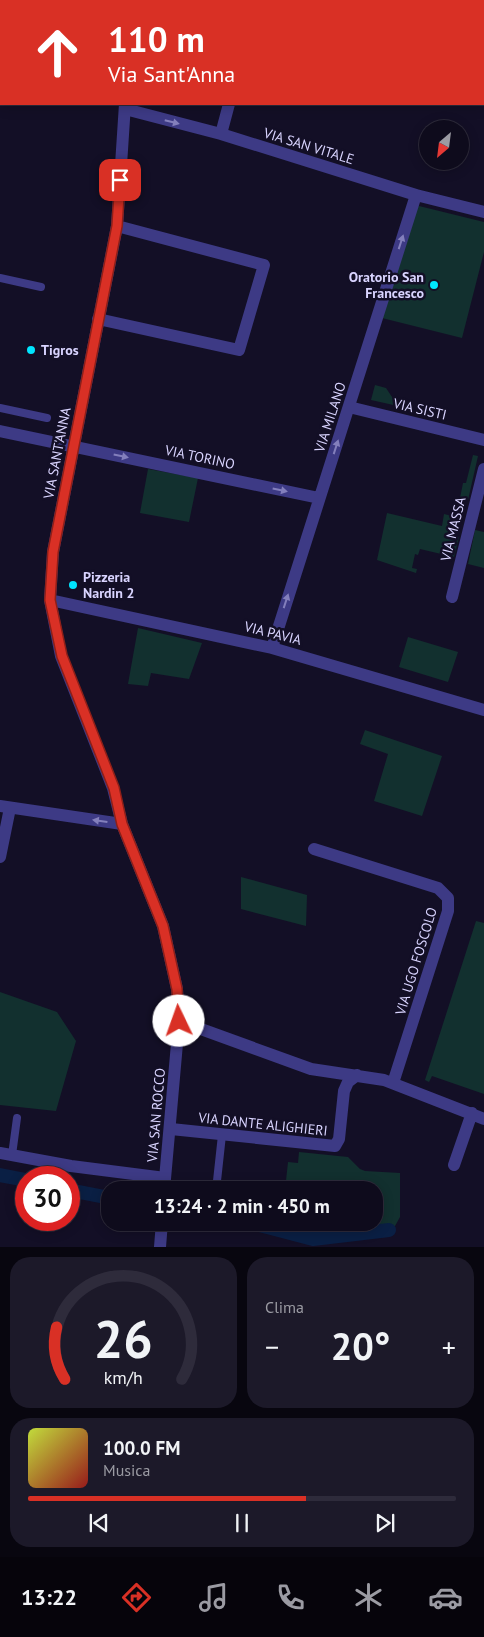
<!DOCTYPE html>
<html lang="it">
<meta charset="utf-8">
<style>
body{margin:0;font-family:"PT Sans",sans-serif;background:#1c1929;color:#f1f3f6;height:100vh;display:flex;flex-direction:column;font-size:19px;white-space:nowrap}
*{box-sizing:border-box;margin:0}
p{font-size:16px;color:#9b9ba3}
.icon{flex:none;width:28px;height:28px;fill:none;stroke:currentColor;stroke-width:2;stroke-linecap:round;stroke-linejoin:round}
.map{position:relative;height:1247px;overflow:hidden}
.panel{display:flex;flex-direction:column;gap:10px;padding:10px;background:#08060f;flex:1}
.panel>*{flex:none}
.banner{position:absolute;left:0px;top:0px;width:485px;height:105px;box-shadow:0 2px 12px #0003,0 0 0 1px #2e2b3b;background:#d93025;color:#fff;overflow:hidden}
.needle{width:32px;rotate:208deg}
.controls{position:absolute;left:419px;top:120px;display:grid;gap:10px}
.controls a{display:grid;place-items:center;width:50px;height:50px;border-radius:50%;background:#0e0b1c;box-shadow:0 2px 12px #0003,0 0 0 1px #2e2b3b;font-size:25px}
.speed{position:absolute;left:15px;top:1166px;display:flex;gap:10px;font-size:25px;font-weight:700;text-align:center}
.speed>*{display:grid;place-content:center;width:65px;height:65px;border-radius:50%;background:#0e0b1c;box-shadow:0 2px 12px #0003,0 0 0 1px #2e2b3b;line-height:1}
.speed .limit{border:8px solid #d22;background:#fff;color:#111}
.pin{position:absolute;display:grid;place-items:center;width:42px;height:42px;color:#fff;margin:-21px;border-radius:10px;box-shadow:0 2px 8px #0006}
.me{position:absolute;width:55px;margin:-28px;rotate:357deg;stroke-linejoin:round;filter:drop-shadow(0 0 4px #0008)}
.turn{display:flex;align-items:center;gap:18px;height:105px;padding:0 25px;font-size:22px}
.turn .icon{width:65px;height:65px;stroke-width:2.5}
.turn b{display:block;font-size:35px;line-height:42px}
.big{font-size:38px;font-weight:700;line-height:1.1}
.panel .widget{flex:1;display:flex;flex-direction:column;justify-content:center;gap:8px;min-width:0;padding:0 18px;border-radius:20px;background:#1c1929}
.panel .dial{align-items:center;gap:0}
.dial svg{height:130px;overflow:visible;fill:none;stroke:#2e2b3b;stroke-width:7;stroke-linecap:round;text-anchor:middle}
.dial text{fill:#f1f3f6;stroke:none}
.song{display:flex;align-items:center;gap:15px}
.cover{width:60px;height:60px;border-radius:8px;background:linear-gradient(135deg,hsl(70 70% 55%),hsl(0 70% 35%))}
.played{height:5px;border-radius:2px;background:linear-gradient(90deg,#d93025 65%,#2e2b3b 65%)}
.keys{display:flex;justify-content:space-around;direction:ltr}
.heat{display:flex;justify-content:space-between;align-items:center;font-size:28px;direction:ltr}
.panel .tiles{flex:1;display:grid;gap:10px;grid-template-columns:1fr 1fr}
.widget:last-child{grid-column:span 2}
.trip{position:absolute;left:101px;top:1181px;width:282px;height:50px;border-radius:20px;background:#0e0b1c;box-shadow:0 2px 12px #0003,0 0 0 1px #2e2b3b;font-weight:700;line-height:50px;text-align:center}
.dock{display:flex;height:80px;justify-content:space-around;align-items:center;background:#06040b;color:#9b9ba3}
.dock .icon{width:35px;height:35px}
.dock .current{color:#d93025}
.dock b{font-size:22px;color:#f1f3f6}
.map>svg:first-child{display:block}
.green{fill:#12302f}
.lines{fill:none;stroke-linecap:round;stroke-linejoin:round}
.canal{stroke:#0a1f44;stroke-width:14}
.service{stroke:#3d3a85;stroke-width:8}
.minor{stroke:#3d3a85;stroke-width:12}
.oneway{fill:#837fbc}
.route-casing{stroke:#8d1f18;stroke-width:12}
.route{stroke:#d93025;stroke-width:9}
.poi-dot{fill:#00e5ff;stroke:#130f26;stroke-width:2}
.labels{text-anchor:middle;stroke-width:5;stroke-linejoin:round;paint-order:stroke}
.street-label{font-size:14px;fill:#d9d4ff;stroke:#130f26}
.poi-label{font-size:14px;font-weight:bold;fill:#d9d4ff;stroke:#130f26;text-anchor:start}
</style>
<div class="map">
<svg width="484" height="1247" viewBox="0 0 484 1247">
<rect width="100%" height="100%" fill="#130f26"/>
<path class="green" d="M419 206 484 222V252L462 338 382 318 414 209Z
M375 385 386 388 398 406 371 400Z
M473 455 478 456 468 500 460 498 463 483H466Z
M148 469 198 478 189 522 140 513Z
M387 513 442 526 444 514 452 516 450 521 455 523 453 527 455 528 454 535 459 537 454 557 420 549 418 555 415 554 412 568 417 569 416 573 377 560Z
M475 530 484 532V568L468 564Z
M138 628 202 643 189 679 151 673 148 686 128 684Z
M408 637 458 652 448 682 399 667Z
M365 730 442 756 422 816 374 801 388 754 360 744Z
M241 877 307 895 306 926 241 909Z
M476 921 484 923V1094L432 1076 429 1082 425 1080Z
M0 992 57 1012 76 1041 56 1111 0 1105Z
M299 1152 348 1157 360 1169 365 1171 400 1173V1217L395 1226C364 1230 312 1247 289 1223L375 1222V1190H285L288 1162 298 1163Z"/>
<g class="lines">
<path class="canal" d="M0 1175 26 1180
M69 1190 110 1198
M248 1222 313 1239 389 1230"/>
<path class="service" d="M0 278 41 287
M0 408 47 418
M12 1155 17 1118
M216 1190 222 1135"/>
<path class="minor" d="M109 0V1
M258 1V0
M125 104 117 226 53 552 50 600 61 656 113 788 122 824 163 926 177 989 179 1021 164 1190
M125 109 221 134 416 195 484 212
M221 134 229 104
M98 319 239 350 264 265 117 226
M349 407 484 440
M0 431 319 498
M452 597 484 469
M50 600 272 648 484 710
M272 648 416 195
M0 806 122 824
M314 849 438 888 448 898V911L393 1083
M0 857 10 808
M179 1021 311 1069 384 1080 484 1119
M171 1129 335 1146 339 1139 344 1091 348 1082 357 1075
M0 1153 71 1166 165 1178
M454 1165 472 1113
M160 1247 162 1222"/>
</g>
<defs><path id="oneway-solid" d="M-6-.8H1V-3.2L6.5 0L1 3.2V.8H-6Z" transform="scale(1.25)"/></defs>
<g class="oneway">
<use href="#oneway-solid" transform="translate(172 122) rotate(14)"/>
<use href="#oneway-solid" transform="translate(401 242) rotate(-72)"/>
<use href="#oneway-solid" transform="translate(336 447) rotate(-72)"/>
<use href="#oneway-solid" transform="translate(121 456) rotate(12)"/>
<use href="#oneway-solid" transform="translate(280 490) rotate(12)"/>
<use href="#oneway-solid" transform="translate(286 601) rotate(-72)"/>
<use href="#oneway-solid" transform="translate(100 821) rotate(-172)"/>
</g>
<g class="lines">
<defs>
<path id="route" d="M120 180 117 226 53 552 50 600 62 656 114 788 122 824 163 926 177 989 179 1021"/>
</defs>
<use href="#route" class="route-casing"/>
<use href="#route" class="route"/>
</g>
<g class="poi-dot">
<circle cx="434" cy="285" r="5"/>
<circle cx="31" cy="350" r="5"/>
<circle cx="73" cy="585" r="5"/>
</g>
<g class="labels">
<g class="street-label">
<text transform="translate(309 146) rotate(17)" y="5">VIA SAN VITALE</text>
<text transform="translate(420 409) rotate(13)" y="5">VIA SISTI</text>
<text transform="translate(330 417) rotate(-72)" y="5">VIA MILANO</text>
<text transform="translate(57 453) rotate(-79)" y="5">VIA SANT'ANNA</text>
<text transform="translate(200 457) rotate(12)" y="5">VIA TORINO</text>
<text transform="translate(453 529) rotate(-76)" y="5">VIA MASSA</text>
<text transform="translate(273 633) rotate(14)" y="5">VIA PAVIA</text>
<text transform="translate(416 961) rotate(-73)" y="5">VIA UGO FOSCOLO</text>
<text transform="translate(156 1115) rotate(-85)" y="5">VIA SAN ROCCO</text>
<text transform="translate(263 1124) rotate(6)" y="5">VIA DANTE ALIGHIERI</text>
</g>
<g class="poi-label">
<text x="424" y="282" text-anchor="end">Oratorio San<tspan x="424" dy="16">Francesco</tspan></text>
<text x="41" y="355">Tigros</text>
<text x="83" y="582">Pizzeria<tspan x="83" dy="16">Nardin 2</tspan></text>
</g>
</g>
</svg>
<div class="controls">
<a><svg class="needle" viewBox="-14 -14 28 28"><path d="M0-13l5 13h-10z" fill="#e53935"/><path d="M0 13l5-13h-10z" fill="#9b9ba3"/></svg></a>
</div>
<div class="speed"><div class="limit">30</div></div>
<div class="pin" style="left:120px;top:180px;background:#d93025"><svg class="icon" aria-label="arrive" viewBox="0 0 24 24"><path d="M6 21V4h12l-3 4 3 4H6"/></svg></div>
<svg class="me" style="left:179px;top:1021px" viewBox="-20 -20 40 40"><circle r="19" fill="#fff"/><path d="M0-13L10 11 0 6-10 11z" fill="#d93025"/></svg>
<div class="trip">13:24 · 2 min · 450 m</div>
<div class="banner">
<div class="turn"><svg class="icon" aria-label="ahead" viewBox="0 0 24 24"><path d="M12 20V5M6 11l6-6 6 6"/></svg><div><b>110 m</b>Via Sant'Anna</div></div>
</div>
</div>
<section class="panel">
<div class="tiles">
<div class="widget dial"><svg viewBox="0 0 100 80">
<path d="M14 69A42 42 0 1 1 86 69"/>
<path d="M14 69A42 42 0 0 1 9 37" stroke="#d93025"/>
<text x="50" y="56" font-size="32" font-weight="700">26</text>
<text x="50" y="72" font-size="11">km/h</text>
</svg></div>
<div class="widget"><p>Clima</p>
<div class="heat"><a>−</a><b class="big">20°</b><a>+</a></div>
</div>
<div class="widget">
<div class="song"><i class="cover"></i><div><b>100.0 FM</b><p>Musica</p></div></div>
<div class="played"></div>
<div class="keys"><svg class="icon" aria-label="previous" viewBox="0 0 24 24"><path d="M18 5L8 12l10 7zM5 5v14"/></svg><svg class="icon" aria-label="pause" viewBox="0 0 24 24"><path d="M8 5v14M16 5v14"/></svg><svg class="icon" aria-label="next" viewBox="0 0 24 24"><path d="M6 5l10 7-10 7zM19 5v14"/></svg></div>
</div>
</div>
</section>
<nav class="dock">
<b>13:22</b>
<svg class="icon current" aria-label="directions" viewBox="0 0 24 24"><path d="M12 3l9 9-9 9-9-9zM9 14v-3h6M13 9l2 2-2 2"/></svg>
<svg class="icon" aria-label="music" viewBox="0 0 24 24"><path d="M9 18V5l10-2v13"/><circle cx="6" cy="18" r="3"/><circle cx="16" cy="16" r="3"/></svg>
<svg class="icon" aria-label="phone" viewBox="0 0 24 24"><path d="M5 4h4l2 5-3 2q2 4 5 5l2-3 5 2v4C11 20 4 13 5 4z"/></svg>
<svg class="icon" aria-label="climate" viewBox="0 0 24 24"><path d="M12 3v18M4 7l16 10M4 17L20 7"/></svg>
<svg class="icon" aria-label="car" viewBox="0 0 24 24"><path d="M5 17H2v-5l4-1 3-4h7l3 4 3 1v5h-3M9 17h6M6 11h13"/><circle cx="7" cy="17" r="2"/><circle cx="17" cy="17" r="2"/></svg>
</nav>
